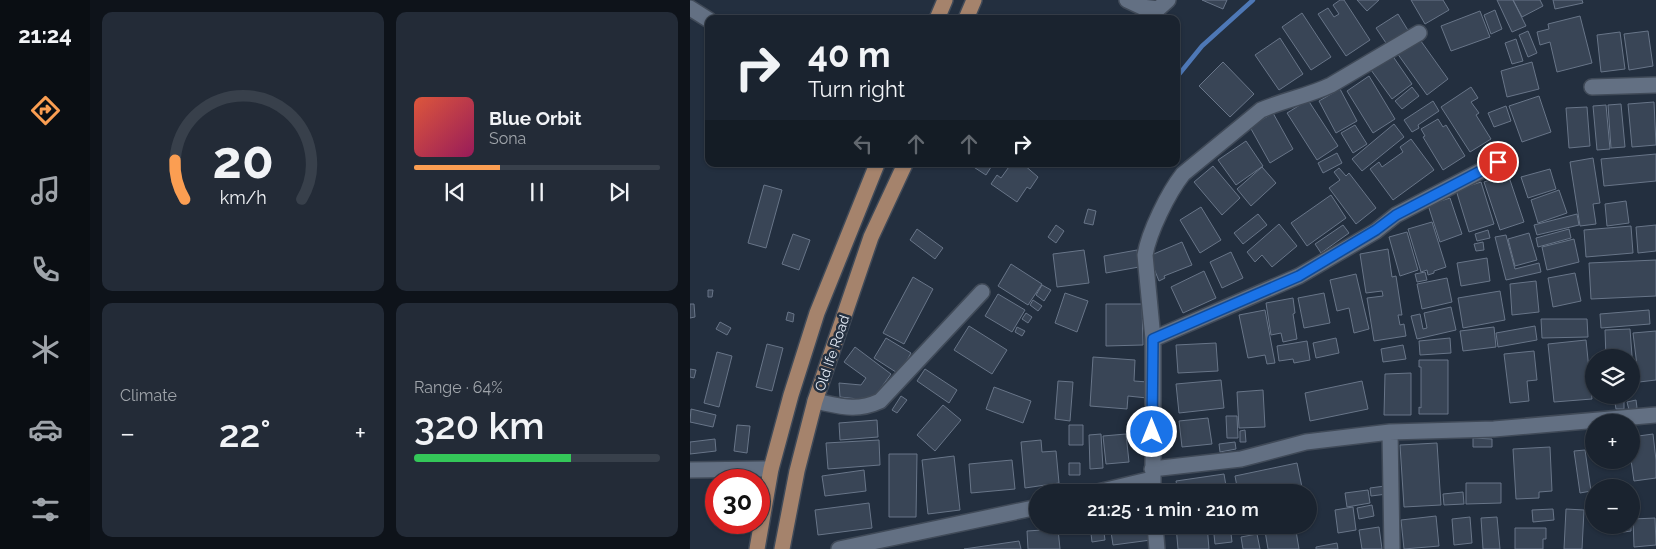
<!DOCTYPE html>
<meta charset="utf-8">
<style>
body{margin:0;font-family:Raleway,sans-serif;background:#232b37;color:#f1f3f6;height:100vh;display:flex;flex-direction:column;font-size:19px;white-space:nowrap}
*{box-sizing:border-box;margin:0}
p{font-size:16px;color:#9fa4aa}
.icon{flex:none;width:28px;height:28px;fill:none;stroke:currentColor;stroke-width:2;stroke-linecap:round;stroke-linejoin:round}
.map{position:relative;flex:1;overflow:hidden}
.sheet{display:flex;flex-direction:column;gap:12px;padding:12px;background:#0e131a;width:600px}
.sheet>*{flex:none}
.hud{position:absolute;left:15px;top:15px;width:475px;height:152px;border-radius:10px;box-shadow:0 1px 4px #0004,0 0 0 1px #38404b;background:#1a232f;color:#f1f3f6;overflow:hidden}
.tools{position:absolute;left:895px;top:349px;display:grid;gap:10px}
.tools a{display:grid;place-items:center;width:55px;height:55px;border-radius:50%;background:#1a232f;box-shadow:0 1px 4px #0004,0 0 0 1px #38404b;font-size:25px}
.speed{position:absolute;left:15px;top:469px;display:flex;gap:10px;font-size:25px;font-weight:700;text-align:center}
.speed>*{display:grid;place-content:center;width:65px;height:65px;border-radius:50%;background:#1a232f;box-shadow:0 1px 4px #0004,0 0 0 1px #38404b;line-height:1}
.speed .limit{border:8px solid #d22;background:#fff;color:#111}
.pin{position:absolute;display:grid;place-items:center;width:42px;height:42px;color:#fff;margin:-21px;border:2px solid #fff;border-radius:50%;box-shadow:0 1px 5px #0007}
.me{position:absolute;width:55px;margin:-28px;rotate:0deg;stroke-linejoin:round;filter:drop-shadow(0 0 4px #0008)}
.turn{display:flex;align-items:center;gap:18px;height:105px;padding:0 20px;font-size:22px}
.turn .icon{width:65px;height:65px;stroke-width:2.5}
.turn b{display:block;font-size:35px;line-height:42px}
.lanes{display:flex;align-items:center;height:48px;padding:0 20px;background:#0003;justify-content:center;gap:25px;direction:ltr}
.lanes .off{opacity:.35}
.big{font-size:38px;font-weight:600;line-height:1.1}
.sheet .card{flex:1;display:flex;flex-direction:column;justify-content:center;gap:8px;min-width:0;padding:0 18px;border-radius:10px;background:#232b37}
.sheet .dial{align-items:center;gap:0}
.dial svg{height:130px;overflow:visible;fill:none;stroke:#38404b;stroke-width:7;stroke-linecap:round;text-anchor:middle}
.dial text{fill:#f1f3f6;stroke:none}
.song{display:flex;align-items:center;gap:15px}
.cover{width:60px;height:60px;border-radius:8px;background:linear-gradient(135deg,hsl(10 70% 55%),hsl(330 70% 35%))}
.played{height:5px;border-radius:2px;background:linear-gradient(90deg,#fb9e52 35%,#38404b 35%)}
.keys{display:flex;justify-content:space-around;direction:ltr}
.heat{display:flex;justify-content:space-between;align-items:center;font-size:28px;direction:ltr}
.charge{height:8px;border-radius:4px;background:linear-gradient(90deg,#34c759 64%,#38404b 0)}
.sheet .tiles{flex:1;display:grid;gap:12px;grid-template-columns:repeat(2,1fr)}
.trip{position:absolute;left:339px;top:484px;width:288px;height:50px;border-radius:25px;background:#1a232f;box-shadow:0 1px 4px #0004,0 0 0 1px #38404b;font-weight:600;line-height:50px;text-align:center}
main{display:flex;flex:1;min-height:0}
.dock{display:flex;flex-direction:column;width:90px;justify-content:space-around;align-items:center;background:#0a0e13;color:#9fa4aa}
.dock .icon{width:35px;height:35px}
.dock .active{color:#fb9e52}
.dock b{font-size:22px;color:#f1f3f6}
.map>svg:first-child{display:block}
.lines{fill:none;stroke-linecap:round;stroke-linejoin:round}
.stream{stroke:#4e78b6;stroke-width:4.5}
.building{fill:#394556;stroke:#687588}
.minor-casing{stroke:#404a58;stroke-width:18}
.major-casing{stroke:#404a58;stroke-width:18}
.minor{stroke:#637083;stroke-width:15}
.major{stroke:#a5836c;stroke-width:15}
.route-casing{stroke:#114b97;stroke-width:12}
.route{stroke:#1a73e8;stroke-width:9}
.labels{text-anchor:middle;stroke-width:5;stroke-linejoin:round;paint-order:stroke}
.street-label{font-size:14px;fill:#e6edf8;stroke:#232f3f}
</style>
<main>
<nav class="dock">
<b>21:24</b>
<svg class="icon active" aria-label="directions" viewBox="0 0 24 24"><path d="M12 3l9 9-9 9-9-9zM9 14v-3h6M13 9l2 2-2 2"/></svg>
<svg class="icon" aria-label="music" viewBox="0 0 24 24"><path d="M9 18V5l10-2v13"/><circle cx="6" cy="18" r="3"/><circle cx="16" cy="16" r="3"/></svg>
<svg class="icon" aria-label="phone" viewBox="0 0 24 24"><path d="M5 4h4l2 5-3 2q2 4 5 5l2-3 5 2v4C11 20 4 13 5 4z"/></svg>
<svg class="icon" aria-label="climate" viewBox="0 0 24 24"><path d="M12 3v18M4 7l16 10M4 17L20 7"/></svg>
<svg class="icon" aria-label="car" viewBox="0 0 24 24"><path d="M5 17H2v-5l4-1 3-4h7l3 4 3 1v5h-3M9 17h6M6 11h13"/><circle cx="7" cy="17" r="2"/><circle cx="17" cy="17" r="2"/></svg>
<svg class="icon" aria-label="filters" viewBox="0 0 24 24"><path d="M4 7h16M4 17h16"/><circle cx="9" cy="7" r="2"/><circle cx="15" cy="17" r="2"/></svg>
</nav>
<section class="sheet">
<div class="tiles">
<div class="card dial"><svg viewBox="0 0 100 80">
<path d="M14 69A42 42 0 1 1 86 69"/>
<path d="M14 69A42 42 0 0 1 8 45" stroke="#fb9e52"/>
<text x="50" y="56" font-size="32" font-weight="700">20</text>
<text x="50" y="72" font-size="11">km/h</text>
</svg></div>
<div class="card">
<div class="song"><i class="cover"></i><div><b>Blue Orbit</b><p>Sona</p></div></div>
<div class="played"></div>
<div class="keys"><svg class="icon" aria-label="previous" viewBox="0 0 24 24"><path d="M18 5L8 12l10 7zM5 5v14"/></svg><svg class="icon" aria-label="pause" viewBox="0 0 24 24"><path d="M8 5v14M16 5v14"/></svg><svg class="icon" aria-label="next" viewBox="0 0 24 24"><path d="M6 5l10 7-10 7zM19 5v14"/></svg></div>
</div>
<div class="card"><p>Climate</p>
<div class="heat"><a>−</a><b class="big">22°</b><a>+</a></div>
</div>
<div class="card"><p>Range · 64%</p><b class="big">320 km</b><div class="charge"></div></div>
</div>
</section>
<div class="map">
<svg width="966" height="549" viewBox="0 0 966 549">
<rect width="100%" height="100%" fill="#232f3f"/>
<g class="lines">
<path class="stream" d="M486 78 512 46 563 0"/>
</g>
<path class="building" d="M512 0H537L533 9Z
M650 0H654L680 40 656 56 628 14 638 8 644 17 649 14 643 5Z
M667 0H689L677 11Z
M721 0H753L759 10 735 24Z
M807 0H823L836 26 822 32Z
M823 0H850L853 6 832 17Z
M863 0H892L893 3 865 9Z
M805 10 812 29 801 34 794 15Z
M790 11 800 37 761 51 751 26Z
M612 13 641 57 621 70 592 27Z
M708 14 719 32 698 46 686 28Z
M890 16 902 63 867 72 860 42 850 45 847 32 859 29 858 24Z
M838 31 847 53 838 57 829 35Z
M958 31 963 66 939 70 934 34Z
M930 32 935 69 911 72 907 35Z
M728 37 758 79 737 95 707 53Z
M590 38 613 74 589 90 565 55Z
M826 39 833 61 822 64 815 43Z
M702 55 722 84 702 99 681 70Z
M533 62 564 94 540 117 509 86Z
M842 62 849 89 817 97 811 71Z
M679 76 705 119 683 133 657 91Z
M722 87 729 96 712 109 705 101Z
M781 87 788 98 781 102 789 113 786 115 801 139 780 152 751 107Z
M650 89 667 121 646 133 629 101Z
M849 96 861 132 832 142 819 106Z
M618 100 648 146 627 160 597 113Z
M743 101 749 111 728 125 729 128 722 132 714 120Z
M964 102 966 145 942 147 938 104Z
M931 104 935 147 921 148 918 105Z
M916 105 920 149 907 150 903 106Z
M816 106 821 121 804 127 798 113Z
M897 107 900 146 879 148 876 108Z
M583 113 603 149 580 163 560 127Z
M748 119 753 127 756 125 775 156 753 170 733 137 735 136 731 129Z
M704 124 714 137 672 171 662 159Z
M665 125 677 144 663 153 651 133Z
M721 139 744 170 703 200 680 169 689 162 692 167 713 152 710 147Z
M556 141 573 166 546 185 528 160Z
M647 153 652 163 633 173 628 163Z
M966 154V181L914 186 911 159Z
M903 158 910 203 903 204 906 224 890 226 880 162Z
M279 164H303L296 175Z
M321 164H333L348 177 340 189 337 187 327 202 301 184 307 175 311 178Z
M523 166 550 198 532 215 504 182Z
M572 167 586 183 561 206 547 189Z
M649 168 656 176 659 173 686 208 666 224 639 188 650 180 644 172Z
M860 169 866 189 838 198 831 177Z
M818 174 834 222 810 230 794 182Z
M791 182 804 224 779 232 766 190Z
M74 185 92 190 76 248 58 243Z
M869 190 877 213 848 223 841 200Z
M641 195 656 218 617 246 601 223Z
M760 198 772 234 750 242 738 205Z
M936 201 939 223 917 226 915 204Z
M511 207 531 240 510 253 490 220Z
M398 209 406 211 403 225 394 223Z
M568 214 577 225 553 244 544 233Z
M887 214 889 225 847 235 844 225Z
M742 222 756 267 744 271V273L738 275 737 270 731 272 718 229Z
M589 224 607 246 582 267 572 255 565 262 557 252Z
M366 225 374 231 366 243 358 237Z
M653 225 659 233 631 253 625 244Z
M966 225V251L948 253 946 227Z
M941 226 943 253 896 257 894 230Z
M227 229 253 248 245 259 220 240Z
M879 229 881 238 848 247 846 238Z
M798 230 800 238 787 241 785 234Z
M717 232 728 270 710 276 699 237Z
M839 233 847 260 825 266 818 239Z
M103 234 120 240 109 270 92 264Z
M816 235 825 269 849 263 851 272 816 280 805 237Z
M884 239 889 262 857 270 852 247Z
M492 242 502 265 474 276 475 278 469 281 459 256Z
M793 242 794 250 786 251 784 244Z
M698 249 702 277 706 276 712 315H708L710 325 714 324 716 336 684 341 677 298 693 296 692 291 676 293 670 254Z
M394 250 399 283 367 287 363 254Z
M447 250 449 267 416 273 414 256Z
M541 252 553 278 532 288 520 262Z
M797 258 800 281 771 286 767 263Z
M966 260V296L901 299 899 263Z
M321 264 352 284 338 305 308 286Z
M514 271 526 298 493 313 481 287Z
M735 272 737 280 727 282 725 274Z
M885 273 891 301 863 307 858 278Z
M666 274 679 329 664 333 659 308 647 311 640 280Z
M223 277 243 289 214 344 193 333Z
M757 278 762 302 732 309 727 284Z
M846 281 849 312 822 315 820 284Z
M352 285 361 290 354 301 346 295Z
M18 290H23L22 297H18Z
M810 291 815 320 773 328 768 298Z
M375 293 398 301 387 332 365 323Z
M634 293 640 323 614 328 608 298Z
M308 294 335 310 322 332 295 316Z
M603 298 605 313 603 314 607 339 593 342 591 333 581 335 576 303Z
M343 300 352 306 348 311 340 305Z
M0 304H4L5 317 0 318Z
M416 304H452L453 345 416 346Z
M761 307 766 330 727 339 721 316 730 314 733 329 737 328 734 313Z
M575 310 585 363 577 364 575 355 558 358 549 315Z
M959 310 960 324 911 328 910 314Z
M98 312 104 314 103 322 96 320Z
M336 313 342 317 338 323 332 319Z
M851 319H897L898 337 852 338Z
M30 322 41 328 37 335 26 329Z
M279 326 317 350 302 374 264 350Z
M845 326 847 340 808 347 806 333Z
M327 327 335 331 332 336 325 332Z
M804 327 806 347 773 351 770 331Z
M940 329 943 369H941V358H916L915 330Z
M966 331V380L949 382 943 333Z
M196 338 221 353 209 374 184 358Z
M646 338 649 353 626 358 623 343Z
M760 338 761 353 730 355 729 341Z
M896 340 902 399 864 402 858 344Z
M617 341 620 360 604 363 603 359 589 361 587 346Z
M526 343 528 371 488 373 486 345Z
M77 344 93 348 82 391 66 387Z
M713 345 716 359 693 362 691 349Z
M165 347 201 374 185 396 168 399 150 397 149 383 171 385 176 378 154 362Z
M844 351 847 380 837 381 839 401 820 403 814 354Z
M27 352 42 356 29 407 14 403Z
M403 357 445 360 444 381 458 382 457 398 438 396 437 409 400 406Z
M729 360H758V414H729V407L731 408V367H729Z
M0 369 6 370 4 378 0 377Z
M235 369 267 390 259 403 227 381Z
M721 373V415H694L695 374Z
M531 380 534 408 489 413 486 384Z
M368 381 383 382 380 421 365 419Z
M672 381 678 409 620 421 615 393Z
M304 387 341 401 333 423 296 409Z
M573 390 575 427 549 428 547 392Z
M211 396 217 400 207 413 202 410Z
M946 400 947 408 939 410 937 402Z
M934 402V409H926L925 403Z
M253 405 271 420 245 451 227 435Z
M1 409 26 415 23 427 0 422Z
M536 416H547L548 438H537Z
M518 418 522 444 492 447 489 421Z
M187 420 188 437 150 440 149 423Z
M47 425 60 426 57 453 44 451Z
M379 425H393V445H379Z
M555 430 556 442H550V431Z
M411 434 413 468 400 469 399 435Z
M436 434 439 462 416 464 413 436Z
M963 434 966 460V478L944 481 941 460V437Z
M783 438 802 439V447H783Z
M25 439 26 451 0 454V442Z
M189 440 190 465 138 469 136 443Z
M351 440 352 452 366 451 369 483 335 488 331 442Z
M545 442 546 449 530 452 529 444Z
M747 443 751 505 714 507 710 445Z
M860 447 862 491 849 492V498L826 499 823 449Z
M895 450 901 491 890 493 884 451Z
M199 454H227L226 517H199Z
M264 456 270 510 238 514 232 460Z
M322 460 325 489 281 493 279 464Z
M379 463H390V475H379Z
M607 463 613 492H548L545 476Z
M174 470 176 491 135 496 132 476Z
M534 474 537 492H488L486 481Z
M776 483H811V503L776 504Z
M695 486 697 494 681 496 680 488Z
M678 490 680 503 657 507 655 493Z
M773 492 774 504 754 505 753 494Z
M618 499H624L625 507 618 508Z
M179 503 182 528 128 535 125 510Z
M682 505 684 516 669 519 667 508Z
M663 507 666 530 648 533 645 510Z
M863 509 864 520 843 522 842 510Z
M876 509 894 510 892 549H874Z
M746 516 749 546 714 549 711 520Z
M780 517 782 543 764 545 762 519Z
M807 517 810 549H793L791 518Z
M965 518 966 545 944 547 943 519Z
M28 522H43V526Z
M400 525H413L415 540 402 542Z
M420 525H459L461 540 423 545Z
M517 525 519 549H488L486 526Z
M523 525H540L542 542 525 544Z
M574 525H605L609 549H578Z
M926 525H941V531L927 533Z
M689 527 692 549H672L669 530Z
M825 528H856V539H853V549H825Z
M368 529 370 549H338L337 531Z
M567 534 570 549H553L551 537Z
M329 541 331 549H274Z
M647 543 648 549H626V547Z"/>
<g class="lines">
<defs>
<path id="minor" d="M437 0 452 7 468 9 478 0
M0 8 19 20
M902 87 966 85
M463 339 609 276 686 231 706 215 808 162
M125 401C150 406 166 412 190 401L292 292
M700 432 702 549
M462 469 551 459 616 442 700 432 804 429 966 415
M0 470 81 469
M408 492 462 479
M463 492V339L455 255C459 232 478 193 493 174L571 110C594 100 618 96 641 85L729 33
M465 525 467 549
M149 549 348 507"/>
<path id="major" d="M247 19 255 0
M276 19 284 0
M67 549 81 469 101 395 127 313 187 164
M92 549 107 471 125 401 181 237 215 164"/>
</defs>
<use href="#minor" class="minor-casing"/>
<use href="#major" class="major-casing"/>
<use href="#minor" class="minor"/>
<use href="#major" class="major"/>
</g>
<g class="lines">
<defs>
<path id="route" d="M462 432 463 339 609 276 686 230 706 215 808 162"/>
</defs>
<use href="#route" class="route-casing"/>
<use href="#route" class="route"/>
</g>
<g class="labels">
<g class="street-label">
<text transform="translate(142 353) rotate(-71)" y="5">Old Ife Road</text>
</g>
</g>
</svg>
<div class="tools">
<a><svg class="icon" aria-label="layers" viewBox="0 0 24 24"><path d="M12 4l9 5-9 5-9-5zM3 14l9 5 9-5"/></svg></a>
<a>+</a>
<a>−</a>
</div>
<div class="speed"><div class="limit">30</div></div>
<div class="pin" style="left:808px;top:162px;background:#d93025"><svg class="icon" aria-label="arrive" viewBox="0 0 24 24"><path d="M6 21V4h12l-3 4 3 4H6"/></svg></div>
<svg class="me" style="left:462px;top:432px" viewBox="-20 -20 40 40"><circle r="17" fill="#1a73e8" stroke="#fff" stroke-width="3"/><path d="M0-11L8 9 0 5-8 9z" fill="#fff"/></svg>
<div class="trip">21:25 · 1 min · 210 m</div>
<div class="hud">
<div class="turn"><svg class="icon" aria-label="right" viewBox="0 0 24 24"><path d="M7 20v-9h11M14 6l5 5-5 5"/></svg><div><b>40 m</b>Turn right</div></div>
<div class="lanes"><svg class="icon off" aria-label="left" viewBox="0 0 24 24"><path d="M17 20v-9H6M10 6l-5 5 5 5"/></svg><svg class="icon off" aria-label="ahead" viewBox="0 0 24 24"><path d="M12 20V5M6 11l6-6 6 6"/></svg><svg class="icon off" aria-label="ahead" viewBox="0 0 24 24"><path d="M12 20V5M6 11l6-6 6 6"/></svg><svg class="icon" aria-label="right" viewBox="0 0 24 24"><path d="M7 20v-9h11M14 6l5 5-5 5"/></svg></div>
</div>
</div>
</main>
